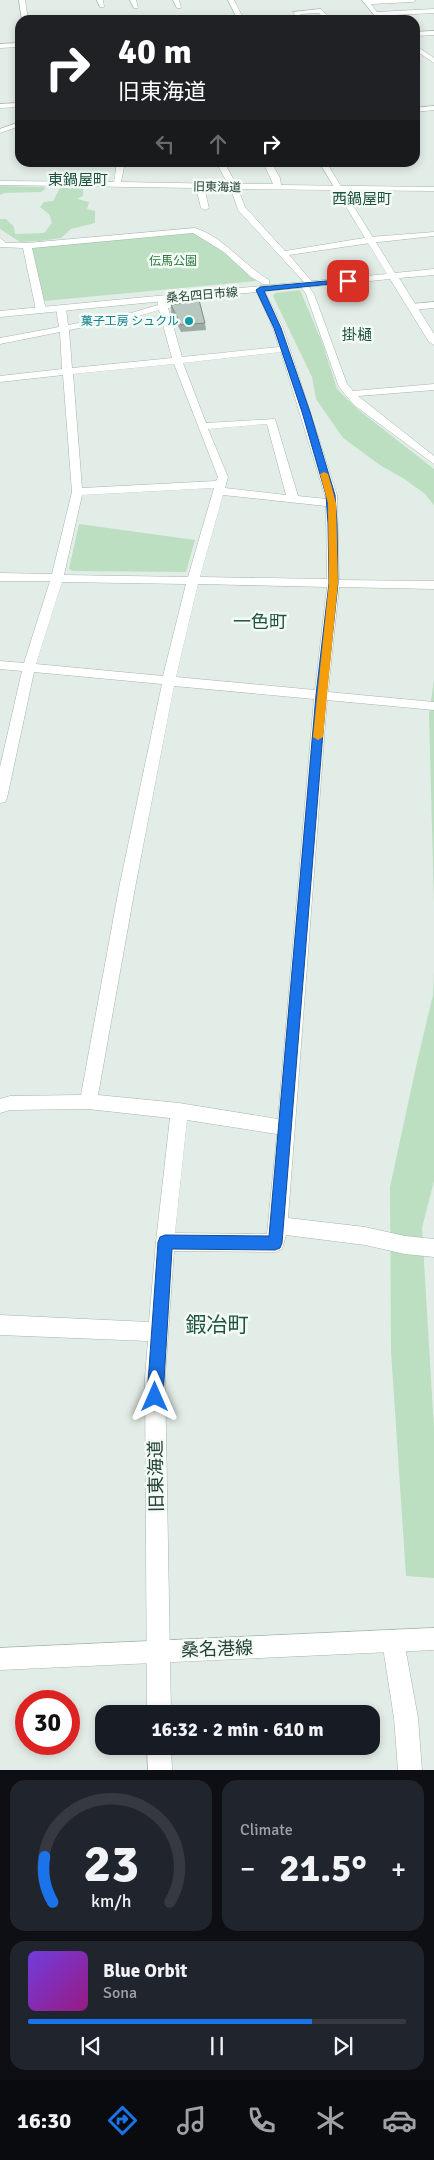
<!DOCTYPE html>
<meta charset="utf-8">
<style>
body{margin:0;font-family:Signika,"Noto Sans JP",sans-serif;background:#20242c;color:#f1f3f6;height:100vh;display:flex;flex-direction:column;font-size:19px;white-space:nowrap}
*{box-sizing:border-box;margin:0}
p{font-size:16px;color:#9ea1a6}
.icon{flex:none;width:28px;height:28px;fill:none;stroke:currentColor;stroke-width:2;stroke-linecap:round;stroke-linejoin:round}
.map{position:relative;height:1770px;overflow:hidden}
.details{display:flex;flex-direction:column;gap:10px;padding:10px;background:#0d0f14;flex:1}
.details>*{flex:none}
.banner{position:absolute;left:15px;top:15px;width:405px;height:152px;border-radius:15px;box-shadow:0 2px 8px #0003;background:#202124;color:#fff;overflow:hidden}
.speed{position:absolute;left:15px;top:1690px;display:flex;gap:10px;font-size:25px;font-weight:700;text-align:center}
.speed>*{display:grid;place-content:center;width:65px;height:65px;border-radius:50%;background:#171b24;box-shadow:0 2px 8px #0003;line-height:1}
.speed .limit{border:8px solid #d22;background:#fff;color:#111}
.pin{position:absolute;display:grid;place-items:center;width:42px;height:42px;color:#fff;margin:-21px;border-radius:10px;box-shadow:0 2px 8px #0006}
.me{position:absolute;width:55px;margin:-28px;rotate:0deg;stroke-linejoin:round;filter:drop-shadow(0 0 4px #0008)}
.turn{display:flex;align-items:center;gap:18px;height:105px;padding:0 20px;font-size:22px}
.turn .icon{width:65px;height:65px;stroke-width:2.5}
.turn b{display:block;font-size:35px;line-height:42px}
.lanes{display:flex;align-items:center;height:48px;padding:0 20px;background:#0003;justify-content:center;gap:25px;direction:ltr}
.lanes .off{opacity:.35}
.big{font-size:38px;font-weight:700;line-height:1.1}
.details .card{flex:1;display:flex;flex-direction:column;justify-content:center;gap:8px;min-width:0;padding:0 18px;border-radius:15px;background:#20242c}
.details .dial{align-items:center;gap:0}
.dial svg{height:130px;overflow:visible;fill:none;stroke:#363941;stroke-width:7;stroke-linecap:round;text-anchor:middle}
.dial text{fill:#f1f3f6;stroke:none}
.song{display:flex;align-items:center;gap:15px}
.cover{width:60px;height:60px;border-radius:8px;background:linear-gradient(135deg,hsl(260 70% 55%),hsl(310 70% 35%))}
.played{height:5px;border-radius:2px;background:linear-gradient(90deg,#1a73e8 75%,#363941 75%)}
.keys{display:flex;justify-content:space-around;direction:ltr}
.heat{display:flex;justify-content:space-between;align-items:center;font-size:28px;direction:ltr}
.details .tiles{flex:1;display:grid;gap:10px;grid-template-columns:1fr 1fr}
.card:last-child{grid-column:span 2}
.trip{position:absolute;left:95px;top:1705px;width:285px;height:50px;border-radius:15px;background:#171b24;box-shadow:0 2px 8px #0003;font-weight:700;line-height:50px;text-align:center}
.tab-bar{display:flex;height:80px;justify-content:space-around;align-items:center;background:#090b0e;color:#9ea1a6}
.tab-bar .icon{width:35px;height:35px}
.tab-bar .current{color:#1a73e8}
.tab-bar b{font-size:22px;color:#f1f3f6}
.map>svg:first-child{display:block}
.green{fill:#bbdfc0}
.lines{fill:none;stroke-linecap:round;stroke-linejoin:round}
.street-casing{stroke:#a5b6ad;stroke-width:1}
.secondary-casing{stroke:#a1baad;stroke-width:1}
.street{fill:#fff;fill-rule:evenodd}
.secondary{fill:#fff;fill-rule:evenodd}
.wall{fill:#9eaca5}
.building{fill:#b8c8c0;stroke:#818c86}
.route{fill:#1a73e8;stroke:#114b97}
.slow{fill:#f59e0b}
.culture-dot{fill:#0f9aa8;stroke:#f4faf6;stroke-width:2}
.labels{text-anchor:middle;stroke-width:5;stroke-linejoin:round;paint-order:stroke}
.far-street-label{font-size:12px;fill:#224033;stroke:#f4faf6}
.far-park-label{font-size:12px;fill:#2a783d;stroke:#f4faf6}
.far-culture-label{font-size:12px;fill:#0d838f;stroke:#f4faf6;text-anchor:end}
.far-quarter-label{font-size:15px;fill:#1d533e;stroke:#f4faf6}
.quarter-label{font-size:18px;fill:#1d533e;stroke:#f4faf6}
.near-street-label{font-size:18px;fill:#224033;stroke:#f4faf6}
.near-quarter-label{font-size:21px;fill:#1d533e;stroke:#f4faf6}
</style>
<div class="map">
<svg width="434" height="1770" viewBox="0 0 434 1770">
<rect width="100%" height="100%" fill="#e3ede7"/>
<path class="green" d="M0 186 44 187 45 189 41 192 5 193 0 195Z
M83 187V196L77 199 89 202 87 209 95 211V223L71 229 61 238 40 241 20 242 0 229V219H6L14 227 15 234 44 233 52 223 49 214 40 207 44 202 53 201 60 188Z
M192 231 227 255 256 281 44 301 31 250 34 247Z
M300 290 322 342 337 389 356 408 434 469V505L425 494 406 480 380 465 343 438 316 399 312 377 273 296 275 293Z
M79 524 195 540 186 572 73 571 69 569Z
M434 680V903L429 715Z
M434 972V1181L422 1228 434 1429V1578L406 1576 391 1351 390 1187 417 1062 433 995Z"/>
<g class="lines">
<defs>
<path id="street" d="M19 0H25L28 20H22Z
M97 0H103L104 7H100Z
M130 0H136L138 8H134Z
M173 0H179L181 8H177Z
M362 0H416L413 2 371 4 377 12 434 9V13L375 16Z
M321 9 331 20H325L319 13 300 14 304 20H298L293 12Z
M434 31V35L415 36V32Z
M20 43V47L0 48V44Z
M415 45 434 58V63L415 50Z
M20 103V107L0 108V104Z
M434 106V110L415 112V108Z
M20 122V126L0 133V129Z
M117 162H125L121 182 228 184 216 162H224L236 184H273L263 162H271L280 178 281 185 434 187V191L238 189 245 207 285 251 370 237 434 232V236L370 243 289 255 314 284 309 287 314 294 347 384 353 391 434 384V390L358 396 434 456V464L354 405 339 387 306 294 300 285 304 282 238 210 231 189 204 188 209 208 205 210 201 208 196 188 0 185V181L114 182Z
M195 228C224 237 243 265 269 280V284H263L251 277 224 252 193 233 32 248 46 310 41 313 36 310 23 248 0 247V238L6 243H27Z
M260 287 264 290 283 328 337 495 339 580 434 581V589L339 587 328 692 434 702V710L327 700 288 1218 365 1227 405 1236 434 1239V1257L405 1254 365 1245 286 1235 282 1249 275 1252 174 1251 165 1377 171 1714H147L145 1377 148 1341 0 1335V1315L149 1322 156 1242 170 1118 88 1109 10 1110 0 1113V1099L10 1096 81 1095 119 888 162 684 34 672 7 798 5 802 0 803V767L22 671 0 669V661L24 663 50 581H0V573L52 574 72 492 63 375 0 382V376L62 369 60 332 0 344V338L59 327 56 308 61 305 66 308 68 325 131 313 158 305 157 299 161 296 164 297 167 303 232 290 236 293 235 295 168 308 182 357 279 347 273 328 256 290ZM159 310 172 358 72 368 69 330 132 318ZM281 352 326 499 298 496 275 419 206 423 183 363ZM174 364 218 477 216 481 82 488 73 374ZM267 424 286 495 225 488 228 477 208 429ZM214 488 188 577 64 575 82 495ZM223 495 326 506 327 579 200 577ZM62 582 186 584 163 676 36 664ZM198 584 327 587 315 690 176 677ZM174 686 314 699 278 1119 179 1103 98 1095 135 888ZM187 1120 277 1134 267 1234 175 1233Z
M434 302V308L412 310 407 307 412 304Z
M393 1630 401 1633 404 1641 418 1718 422 1770H398L394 1718 382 1641 385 1633Z
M147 1746H171L172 1770H148Z"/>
<path id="secondary" d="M228 0H234L244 20H238Z
M319 162H326L395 273 434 269V275L399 278 434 334V345L429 342 390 279 0 317V311L387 274Z
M434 1628V1650L0 1670V1648Z"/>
</defs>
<use href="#street" class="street-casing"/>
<use href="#secondary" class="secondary-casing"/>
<use href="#street" class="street"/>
<use href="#secondary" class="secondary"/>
</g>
<path class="wall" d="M171 305 205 323 206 330 181 332 171 312Z"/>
<path class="building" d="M199 300 205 323 181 325 171 305Z"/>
<path class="route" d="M348 279 351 281 350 282 264 291 281 328 310 412 335 495 337 523 338 583 326 695 282 1243 280 1248 275 1250 172 1249 163 1397 161 1402 155 1404 150 1402 147 1397 158 1242 160 1237 165 1235 269 1236 316 695 329 583 328 523 326 495 302 412 274 328 256 290 260 287Z"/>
<path class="slow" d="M324 472 328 474 336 503 338 583 323 737 318 740 313 737 329 583 328 503 320 474Z"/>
<circle class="culture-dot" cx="189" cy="321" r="5"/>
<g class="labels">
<g class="far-street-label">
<text transform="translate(217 187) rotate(1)" y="4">旧東海道</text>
<text transform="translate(202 295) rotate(-5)" y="4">桑名四日市線</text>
</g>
<g class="far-park-label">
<text x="173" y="265">伝馬公園</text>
</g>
<g class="far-culture-label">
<text x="179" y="325">菓子工房 シュクル</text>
</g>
<g class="far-quarter-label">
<text x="78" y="185">東鍋屋町</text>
<text x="362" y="204">西鍋屋町</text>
<text x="357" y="340">掛樋</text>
</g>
<g class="quarter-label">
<text x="260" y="628">一色町</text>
</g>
<g class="near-street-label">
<text transform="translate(156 1476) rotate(-91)" y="6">旧東海道</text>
<text transform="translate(217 1649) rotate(-2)" y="6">桑名港線</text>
</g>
<g class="near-quarter-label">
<text x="217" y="1332">鍜冶町</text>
</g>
</g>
</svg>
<div class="speed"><div class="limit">30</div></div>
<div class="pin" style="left:348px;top:281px;background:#d93025"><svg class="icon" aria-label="arrive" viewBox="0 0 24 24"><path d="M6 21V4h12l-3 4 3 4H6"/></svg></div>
<svg class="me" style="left:155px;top:1397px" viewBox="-20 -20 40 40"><path d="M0-17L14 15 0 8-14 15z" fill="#1a73e8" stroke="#fff" stroke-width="4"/></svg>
<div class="trip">16:32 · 2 min · 610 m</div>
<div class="banner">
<div class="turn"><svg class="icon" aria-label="right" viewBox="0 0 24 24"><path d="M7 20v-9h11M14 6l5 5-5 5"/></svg><div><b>40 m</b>旧東海道</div></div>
<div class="lanes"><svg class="icon off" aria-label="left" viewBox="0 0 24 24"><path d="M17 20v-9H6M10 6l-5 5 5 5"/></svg><svg class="icon off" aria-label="ahead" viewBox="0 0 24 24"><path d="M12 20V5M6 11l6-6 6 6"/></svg><svg class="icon" aria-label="right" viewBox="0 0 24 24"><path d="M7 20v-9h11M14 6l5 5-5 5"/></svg></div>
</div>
</div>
<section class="details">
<div class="tiles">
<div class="card dial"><svg viewBox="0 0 100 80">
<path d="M14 69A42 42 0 1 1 86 69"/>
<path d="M14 69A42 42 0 0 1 9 41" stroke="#1a73e8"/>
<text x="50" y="56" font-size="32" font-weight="700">23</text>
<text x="50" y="72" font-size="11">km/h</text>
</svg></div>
<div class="card"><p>Climate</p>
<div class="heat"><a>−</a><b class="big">21.5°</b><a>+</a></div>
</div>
<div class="card">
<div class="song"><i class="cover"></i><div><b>Blue Orbit</b><p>Sona</p></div></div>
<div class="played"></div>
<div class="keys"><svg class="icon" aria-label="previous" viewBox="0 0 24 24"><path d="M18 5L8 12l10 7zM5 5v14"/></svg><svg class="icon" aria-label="pause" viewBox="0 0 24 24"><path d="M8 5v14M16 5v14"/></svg><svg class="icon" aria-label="next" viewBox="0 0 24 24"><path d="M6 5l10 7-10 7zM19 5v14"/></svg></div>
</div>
</div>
</section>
<nav class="tab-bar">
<b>16:30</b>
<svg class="icon current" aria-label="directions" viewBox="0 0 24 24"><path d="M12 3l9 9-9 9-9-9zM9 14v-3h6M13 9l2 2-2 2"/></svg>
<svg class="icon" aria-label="music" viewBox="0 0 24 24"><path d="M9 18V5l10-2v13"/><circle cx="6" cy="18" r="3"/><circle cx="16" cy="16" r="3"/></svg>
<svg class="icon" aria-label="phone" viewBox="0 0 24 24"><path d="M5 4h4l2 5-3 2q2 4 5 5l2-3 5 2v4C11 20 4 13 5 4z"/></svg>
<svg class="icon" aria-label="climate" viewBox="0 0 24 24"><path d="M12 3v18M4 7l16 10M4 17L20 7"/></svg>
<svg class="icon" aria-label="car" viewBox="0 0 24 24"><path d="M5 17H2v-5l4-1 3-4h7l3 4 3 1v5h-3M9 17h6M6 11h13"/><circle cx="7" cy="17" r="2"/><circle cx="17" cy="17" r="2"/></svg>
</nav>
